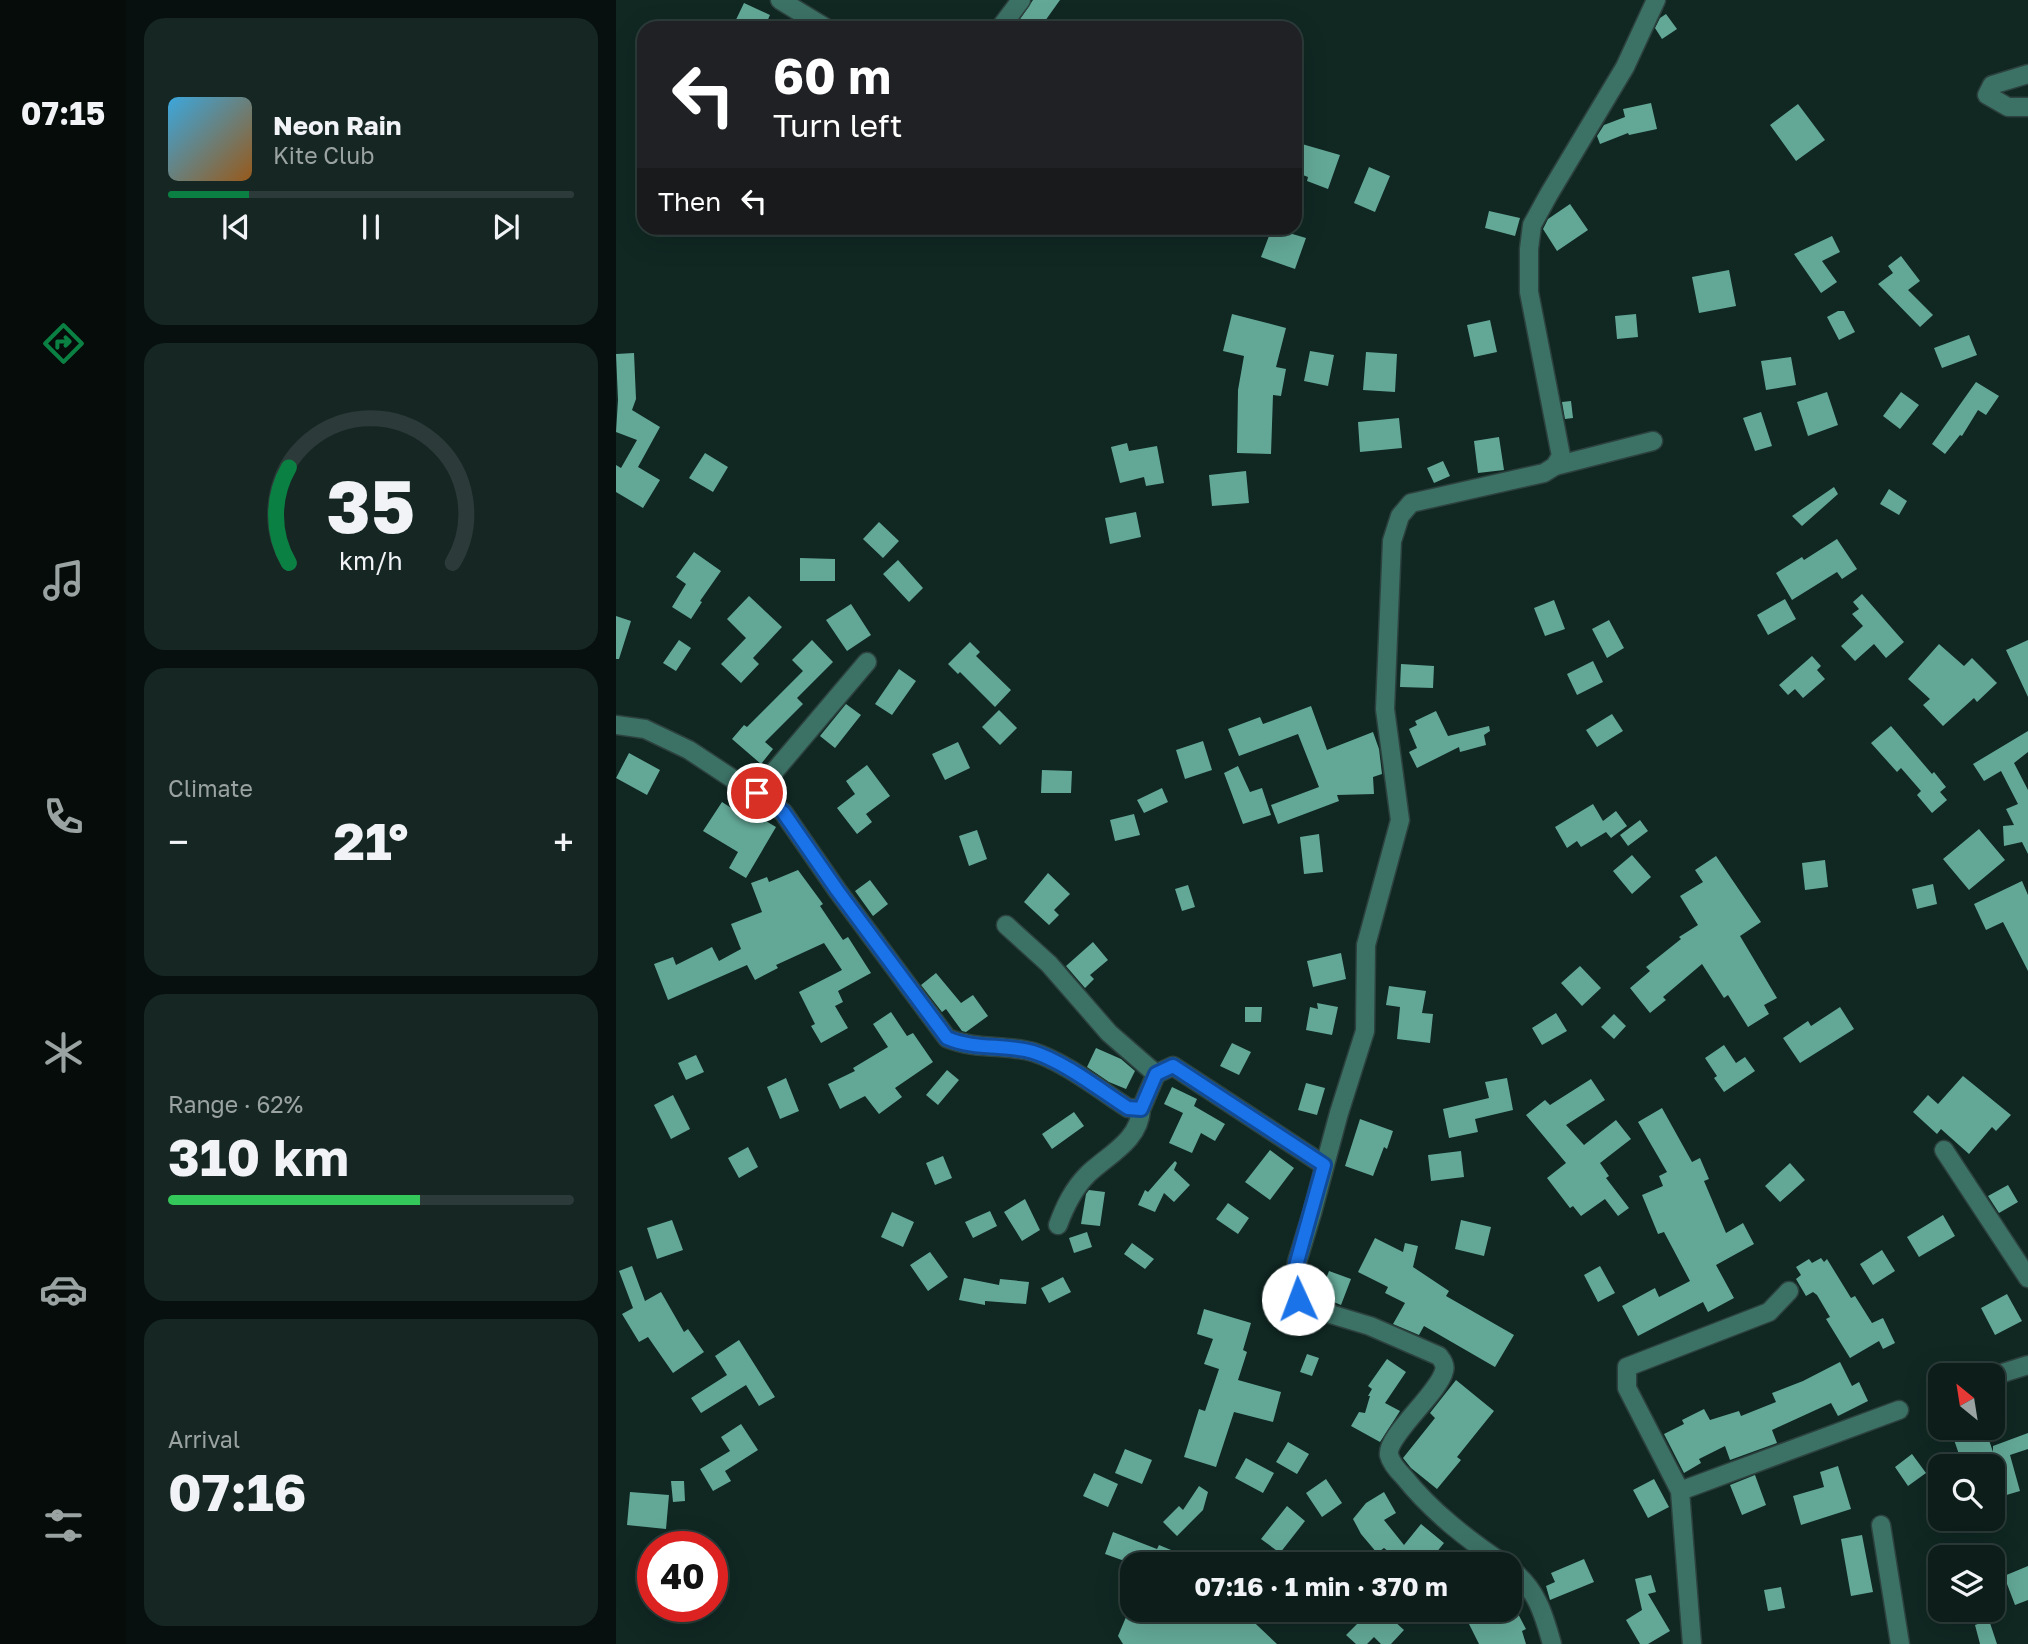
<!DOCTYPE html>
<meta charset="utf-8">
<style>
body{margin:0;font-family:"Golos Text",sans-serif;background:#152623;color:#f1f3f6;height:100vh;display:flex;flex-direction:column;font-size:26px;white-space:nowrap}
*{box-sizing:border-box;margin:0}
p{font-size:23px;color:#9aa2a2}
.icon{flex:none;width:38px;height:38px;fill:none;stroke:currentColor;stroke-width:2;stroke-linecap:round;stroke-linejoin:round}
.map{position:relative;flex:1;overflow:hidden}
.sheet{display:flex;flex-direction:column;gap:18px;padding:18px;background:#07100e;width:490px}
.sheet>*{flex:none}
.hud{position:absolute;left:21px;top:21px;width:665px;height:214px;border-radius:21px;box-shadow:0 7px 28px #0002,0 0 0 2px #2c3b39;background:#202124;color:#fff;overflow:hidden}
.needle{width:46px;rotate:330deg}
.controls{position:absolute;left:1312px;top:1363px;display:grid;gap:14px}
.controls a{display:grid;place-items:center;width:77px;height:77px;border-radius:14px;background:#0c1d1a;box-shadow:0 7px 28px #0002,0 0 0 2px #2c3b39;font-size:35px}
.speed{position:absolute;left:21px;top:1531px;display:flex;gap:14px;font-size:35px;font-weight:700;text-align:center}
.speed>*{display:grid;place-content:center;width:91px;height:91px;border-radius:50%;background:#0c1d1a;box-shadow:0 7px 28px #0002,0 0 0 2px #2c3b39;line-height:1}
.speed .limit{border:10px solid #d22;background:#fff;color:#111}
.pin{position:absolute;display:grid;place-items:center;width:60px;height:60px;color:#fff;margin:-30px;border:4px solid #fff;border-radius:50%;box-shadow:0 2px 7px #0007}
.me{position:absolute;width:77px;margin:-38px;rotate:358deg;stroke-linejoin:round;filter:drop-shadow(0 0 5px #0008)}
.turn{display:flex;align-items:center;gap:24px;height:147px;padding:0 21px;font-size:32px}
.turn .icon{width:91px;height:91px;stroke-width:2.5}
.turn b{display:block;font-size:49px;line-height:60px}
.then{display:flex;align-items:center;height:66px;padding:0 21px;background:#0003;gap:14px;font-size:26px}
.big{font-size:52px;font-weight:700;line-height:1.1}
.sheet .card{flex:1;display:flex;flex-direction:column;justify-content:center;gap:10px;min-width:0;padding:0 24px;border-radius:21px;background:#152623}
.sheet .dial{align-items:center;gap:0}
.dial svg{height:182px;overflow:visible;fill:none;stroke:#2c3b39;stroke-width:7;stroke-linecap:round;text-anchor:middle}
.dial text{fill:#f1f3f6;stroke:none}
.song{display:flex;align-items:center;gap:21px}
.cover{width:84px;height:84px;border-radius:10px;background:linear-gradient(135deg,hsl(200 70% 55%),hsl(30 70% 35%))}
.played{height:7px;border-radius:4px;background:linear-gradient(90deg,#0b8043 20%,#2c3b39 20%)}
.keys{display:flex;justify-content:space-around;direction:ltr}
.heat{display:flex;justify-content:space-between;align-items:center;font-size:38px;direction:ltr}
.charge{height:10px;border-radius:5px;background:linear-gradient(90deg,#34c759 62%,#2c3b39 0)}
.trip{position:absolute;left:504px;top:1552px;width:402px;height:70px;border-radius:21px;background:#0c1d1a;box-shadow:0 7px 28px #0002,0 0 0 2px #2c3b39;font-weight:700;line-height:70px;text-align:center}
main{display:flex;flex:1;min-height:0}
.menu{display:flex;flex-direction:column;width:126px;justify-content:space-around;align-items:center;background:#050c0a;color:#9aa2a2}
.menu .icon{width:49px;height:49px}
.menu .on{color:#0b8043}
.menu b{font-size:32px;color:#f1f3f6}
.map>svg:first-child{display:block}
.building{fill:#63a897}
.lines{fill:none;stroke-linecap:round;stroke-linejoin:round}
.minor-casing{stroke:#2d423e;stroke-width:21}
.tertiary-casing{stroke:#2d423e;stroke-width:21}
.minor{stroke:#3c7165;stroke-width:18}
.tertiary{stroke:#3c7165;stroke-width:18}
.route-casing{stroke:#114b97;stroke-width:18}
.route{stroke:#1a73e8;stroke-width:12}
</style>
<main>
<nav class="menu">
<b>07:15</b>
<svg class="icon on" aria-label="directions" viewBox="0 0 24 24"><path d="M12 3l9 9-9 9-9-9zM9 14v-3h6M13 9l2 2-2 2"/></svg>
<svg class="icon" aria-label="music" viewBox="0 0 24 24"><path d="M9 18V5l10-2v13"/><circle cx="6" cy="18" r="3"/><circle cx="16" cy="16" r="3"/></svg>
<svg class="icon" aria-label="phone" viewBox="0 0 24 24"><path d="M5 4h4l2 5-3 2q2 4 5 5l2-3 5 2v4C11 20 4 13 5 4z"/></svg>
<svg class="icon" aria-label="climate" viewBox="0 0 24 24"><path d="M12 3v18M4 7l16 10M4 17L20 7"/></svg>
<svg class="icon" aria-label="car" viewBox="0 0 24 24"><path d="M5 17H2v-5l4-1 3-4h7l3 4 3 1v5h-3M9 17h6M6 11h13"/><circle cx="7" cy="17" r="2"/><circle cx="17" cy="17" r="2"/></svg>
<svg class="icon" aria-label="filters" viewBox="0 0 24 24"><path d="M4 7h16M4 17h16"/><circle cx="9" cy="7" r="2"/><circle cx="15" cy="17" r="2"/></svg>
</nav>
<section class="sheet">
<div class="card">
<div class="song"><i class="cover"></i><div><b>Neon Rain</b><p>Kite Club</p></div></div>
<div class="played"></div>
<div class="keys"><svg class="icon" aria-label="previous" viewBox="0 0 24 24"><path d="M18 5L8 12l10 7zM5 5v14"/></svg><svg class="icon" aria-label="pause" viewBox="0 0 24 24"><path d="M8 5v14M16 5v14"/></svg><svg class="icon" aria-label="next" viewBox="0 0 24 24"><path d="M6 5l10 7-10 7zM19 5v14"/></svg></div>
</div>
<div class="card dial"><svg viewBox="0 0 100 80">
<path d="M14 69A42 42 0 1 1 86 69"/>
<path d="M14 69A42 42 0 0 1 14 27" stroke="#0b8043"/>
<text x="50" y="56" font-size="32" font-weight="700">35</text>
<text x="50" y="72" font-size="11">km/h</text>
</svg></div>
<div class="card"><p>Climate</p>
<div class="heat"><a>−</a><b class="big">21°</b><a>+</a></div>
</div>
<div class="card"><p>Range · 62%</p><b class="big">310 km</b><div class="charge"></div></div>
<div class="card"><p>Arrival</p><b class="big">07:16</b></div>
</section>
<div class="map">
<svg width="1412" height="1644" viewBox="0 0 1412 1644">
<rect width="100%" height="100%" fill="#102722"/>
<path class="building" d="M444 0 424 28H398L417 0Z
M128 3 154 15 148 28H116Z
M1050 14 1061 29 1046 39 1039 28 1044 18Z
M1035 103 1041 129 1013 135 1012 133 984 144 981 136 988 125 1009 117 1007 109Z
M1182 104 1209 140 1180 161 1154 125Z
M679 142 724 155 712 189 691 181 692 177 679 172Z
M753 167 774 176 759 212 738 203Z
M954 204 972 230 941 251 927 229 932 219Z
M873 211 904 218 899 236 869 228Z
M656 228 690 238 679 269 645 257Z
M1216 236 1224 252 1206 261 1221 282 1205 293 1178 254Z
M1285 256 1304 281 1292 290 1317 315 1304 327 1262 284 1277 273 1272 266Z
M1113 270 1120 306 1083 313 1076 277Z
M1222 311H1228L1239 332 1223 340 1211 317Z
M616 314 670 328 660 367 670 369 665 396 657 395 655 454 621 453 622 390 628 356 607 351Z
M1020 314 1022 337 1001 339 999 316Z
M874 320 881 352 858 357 851 325Z
M1353 335 1361 355 1326 368 1318 348Z
M694 351 718 355 712 386 688 381Z
M750 352 781 354 779 392 747 390Z
M18 353 20 399 16 410 44 427 22 467 44 480 27 508 0 492V465L5 468 21 440 0 432 2 400 0 354Z
M1175 357 1180 385 1150 390 1145 361Z
M1360 382 1383 396 1370 415 1362 410 1346 436 1344 435 1329 454 1316 444Z
M1211 392 1222 425 1192 436 1181 402Z
M1285 392 1303 405 1284 429 1267 416Z
M955 401 957 418 949 419 946 402Z
M1145 412 1156 446 1139 451 1127 418Z
M783 418 786 448 744 452 742 422Z
M883 437 888 470 862 473 858 441Z
M511 443 513 451 541 446 548 483 530 486 528 477 504 483 495 447Z
M89 453 112 467 97 492 73 478Z
M827 461 834 476 818 483 811 468Z
M630 471 633 503 596 506 593 475Z
M1218 487 1222 494 1186 526 1176 516Z
M1273 489 1291 501 1283 515 1264 504Z
M520 512 525 537 494 544 489 518Z
M263 522 283 541 267 558 247 539Z
M1221 539 1241 569 1226 579 1221 572 1176 600 1160 573 1186 557 1188 560Z
M78 552 105 571 84 601 86 602 75 619 56 607 70 584 60 577Z
M184 558 219 559V581H184Z
M282 560 307 588 293 602 267 574Z
M1246 594 1288 642 1270 658 1258 644 1239 661 1225 646 1247 626 1236 614 1243 609 1237 602Z
M133 596 166 627 137 658 143 664 125 683 105 664 130 638 111 619Z
M1169 599 1180 619 1152 635 1141 615Z
M938 600 949 629 929 636 918 608Z
M235 604 255 635 231 651 210 620Z
M0 616 15 621 3 659H0Z
M993 620 1008 648 991 658 976 629Z
M63 640 75 648 60 671 47 663Z
M196 640 217 662 181 698 187 704 149 742 157 749 145 764 116 739 128 725 131 727 187 671 176 660Z
M1412 640V697L1390 650Z
M354 642 364 652 360 656 395 690 379 707 344 672 342 674 332 664Z
M1323 644 1348 666 1356 658 1381 683 1361 702 1358 698 1327 726 1307 705 1314 699 1292 679Z
M1196 656 1205 666 1201 670 1209 679 1187 698 1179 689 1172 695 1163 685Z
M977 661 987 682 961 695 951 674Z
M785 664 818 666 817 688 784 687Z
M283 669 300 681 276 715 259 704Z
M230 704 245 715 219 748 204 736Z
M695 706 711 750 757 732 763 749 766 774 757 777 758 794 721 795 723 801 662 824 655 805 703 787 682 734 623 756 612 729 644 717 647 724Z
M383 710 401 728 384 745 366 727Z
M820 711 832 736 873 726 874 731 868 735 870 745 844 752 843 747 801 768 793 752 801 748 793 729 801 725 799 721Z
M996 714 1007 731 981 747 970 730Z
M1275 726 1316 774 1318 772 1330 787 1324 792 1331 800 1316 813 1301 795 1305 791 1285 768 1281 772 1255 743Z
M1412 731V752L1398 763 1412 790V854L1406 842 1388 846 1387 826 1398 825 1390 809 1402 804 1385 771 1368 781 1357 764Z
M587 741 596 770 569 779 560 750Z
M342 742 354 768 329 780 316 754Z
M13 753 44 770 31 795 0 778Z
M251 765 274 796 250 814 256 822 241 834 221 808 239 794 230 781Z
M622 766 634 792 646 788 655 815 627 824 608 773Z
M426 770 456 771 455 793H425Z
M546 788 552 802 528 813 521 800Z
M106 802 134 820 138 814 160 827 130 878 113 868 122 852 87 831Z
M977 804 987 821 1000 811 1011 826 995 838 990 832 965 847 961 841 951 848 939 827Z
M518 814 524 835 499 841 494 820Z
M1024 820 1032 831 1012 846 1004 835Z
M1363 829 1389 860 1353 890 1327 859Z
M361 830 371 859 353 866 343 836Z
M703 834 707 872 688 874 684 837Z
M1016 855 1035 877 1016 894 997 871Z
M1100 856 1145 922 1124 936 1161 998 1148 1005 1153 1014 1132 1027 1112 995 1108 998 1086 964 1047 997 1050 1000 1034 1013 1014 988 1034 971 1030 967 1065 939 1063 937 1082 925 1064 896 1087 882 1079 870Z
M1209 860 1212 887 1189 890 1186 863Z
M182 870 207 904 204 906 227 940 232 937 255 973 222 991 227 1002 219 1006 232 1028 205 1043 195 1026 199 1024 183 992 226 970 208 943 160 965 162 968 139 980 131 965 52 1000 38 964 57 957 60 965 96 947 103 961 125 949 115 924 146 912 135 883 151 877 153 882Z
M432 873 454 894 438 910 443 915 433 925 408 902Z
M254 880 272 904 257 916 239 891Z
M1406 881 1412 895V971L1387 922 1370 930 1358 904Z
M1317 884 1321 904 1301 909 1296 889Z
M572 885 579 907 566 911 559 889Z
M477 942 492 960 474 975 478 979 469 988 450 966Z
M725 953 730 979 697 987 691 961Z
M964 966 985 988 966 1006 945 983Z
M320 973 345 1003 357 995 372 1016 350 1032 346 1031 330 1009 326 1012 305 985Z
M773 986 810 991 806 1013 817 1014 814 1043 781 1039 784 1007 770 1005Z
M701 1003 722 1007 716 1035 690 1030 694 1007 702 1009Z
M629 1007H646L645 1022H629Z
M1224 1007 1238 1029 1184 1063 1167 1038 1192 1021 1195 1026Z
M275 1012 291 1036 297 1033 317 1062 279 1088 286 1097 263 1114 249 1096 224 1109 212 1084 239 1071 237 1068 272 1047 257 1024Z
M940 1013 951 1031 926 1045 916 1028Z
M998 1014 1010 1026 998 1039 985 1027Z
M616 1043 635 1052 623 1075 604 1066Z
M1108 1045 1120 1063 1129 1057 1139 1071 1108 1092 1098 1078 1101 1076 1089 1058Z
M480 1048 505 1059 519 1071 510 1089 493 1082 471 1067Z
M80 1055 88 1072 70 1080 62 1063Z
M331 1070 343 1080 322 1105 310 1095Z
M1347 1076 1395 1115 1380 1131 1376 1127 1353 1154 1325 1129 1321 1134 1297 1112 1312 1095 1322 1104Z
M170 1078 183 1111 164 1119 151 1087Z
M891 1078 897 1110 859 1119 862 1132 833 1138 827 1109 873 1098 869 1082Z
M975 1079 989 1100 950 1125 968 1145 1000 1120 1015 1139 984 1163 993 1176 990 1178 1013 1208 1002 1216 989 1199 965 1216 957 1206 954 1208 931 1178 950 1163 910 1115 929 1100 934 1105Z
M690 1083 709 1088 701 1115 682 1110Z
M556 1087 581 1099 578 1106 609 1124 599 1141 585 1133 576 1153 553 1143 567 1113 548 1104Z
M57 1095 74 1129 55 1139 38 1105Z
M1046 1108 1076 1162 1084 1158 1093 1179 1088 1181 1110 1233 1127 1223 1138 1244 1100 1265 1118 1298 1092 1312 1087 1302 1022 1336 1006 1306 1039 1288 1043 1297 1074 1281 1048 1232 1042 1234 1026 1195 1047 1186 1043 1176 1051 1172 1022 1122Z
M458 1112 468 1126 436 1149 426 1134Z
M744 1119 777 1131 771 1149 768 1147 757 1176 729 1166Z
M132 1147 142 1167 123 1178 112 1158Z
M654 1150 678 1168 654 1200 629 1182Z
M845 1151 848 1177 815 1181 812 1155Z
M327 1156 336 1178 319 1185 310 1163Z
M559 1161 561 1163 558 1170 574 1185 558 1202 548 1193 539 1212 522 1205 529 1190 532 1192Z
M1174 1163 1189 1180 1164 1202 1149 1186Z
M1392 1185 1402 1202 1383 1213 1372 1196Z
M473 1190 489 1192 484 1226 465 1224 470 1194Z
M409 1199 424 1230 406 1241 388 1212Z
M612 1203 633 1218 622 1234 600 1219Z
M374 1211 381 1226 357 1238 349 1222Z
M276 1212 298 1222 287 1247 265 1237Z
M1327 1215 1339 1236 1303 1257 1291 1237Z
M56 1220 67 1250 41 1259 31 1228Z
M845 1220 875 1227 868 1256 839 1249Z
M471 1232 476 1247 458 1253 453 1238Z
M759 1238 787 1252 789 1243 802 1246 797 1267 833 1291 830 1296 898 1335 879 1367 808 1326 803 1335 777 1324 789 1303 769 1293 772 1287 742 1272Z
M516 1243 538 1259 529 1269 508 1254Z
M1266 1250 1279 1271 1257 1285 1244 1264Z
M314 1252 332 1277 312 1291 294 1265Z
M1205 1258 1208 1262 1211 1259 1235 1298 1239 1296 1256 1323 1267 1318 1279 1343 1267 1349 1263 1341 1234 1358 1210 1319 1214 1317 1201 1295 1197 1292 1190 1296 1180 1279 1185 1275 1180 1267 1193 1259 1196 1263Z
M16 1266 29 1301 45 1292 68 1332 72 1329 88 1352 57 1373 32 1337 23 1342 6 1314 17 1308 3 1271Z
M984 1266 999 1293 982 1302 968 1275Z
M713 1271 735 1279 725 1305 703 1296Z
M447 1277 455 1292 433 1303 425 1288Z
M348 1278 383 1285 384 1279 413 1282 410 1304 369 1301V1305L343 1300Z
M1391 1294 1406 1321 1379 1335 1365 1308Z
M588 1309 635 1323 627 1350 631 1352 622 1380 665 1392 657 1422 618 1412 600 1467 568 1457 583 1409 589 1411 603 1369 588 1364 597 1339 581 1334Z
M123 1340 159 1397 143 1406 130 1385 85 1413 75 1398 111 1375 99 1356Z
M691 1354 703 1358 696 1376 684 1372Z
M771 1359 790 1372 769 1403 784 1411 764 1442 735 1426 743 1412 749 1413 754 1396H752L756 1389 752 1386Z
M1224 1362 1236 1386 1243 1382 1252 1401 1222 1416 1215 1403 1156 1430 1161 1443 1114 1460 1109 1446 1083 1459 1085 1463 1068 1473 1048 1434 1068 1424 1066 1420 1088 1409 1094 1420 1123 1411 1125 1416 1160 1402 1156 1393 1187 1381Z
M840 1380 878 1411 841 1457 845 1460 821 1489 795 1468 787 1458 819 1418 814 1413Z
M125 1424 142 1450 109 1471 115 1481 97 1491 84 1469 114 1451 105 1437Z
M1345 1428H1369L1377 1452V1446L1412 1433V1449L1394 1455 1404 1491 1377 1499V1456L1347 1466 1335 1431Z
M672 1442 693 1454 681 1474 660 1462Z
M509 1449 536 1460 526 1484 499 1473Z
M1296 1454 1310 1473 1292 1486 1279 1467Z
M630 1458 658 1473 647 1493 619 1478Z
M1222 1466 1235 1509 1185 1525 1177 1496 1208 1487 1204 1472Z
M478 1473 502 1484 492 1507 467 1496Z
M1139 1475 1150 1505 1126 1515 1114 1485Z
M710 1479 726 1503 706 1517 690 1493Z
M1038 1479 1053 1507 1032 1518 1017 1490Z
M55 1481H68L69 1501 57 1502Z
M583 1486 592 1492 587 1510 561 1536 547 1522 563 1506 567 1510Z
M14 1492 53 1495 50 1529 11 1525Z
M768 1492 780 1513 768 1520 788 1545 805 1524 828 1543 811 1564H788L768 1548 761 1553 745 1534 737 1519 750 1503Z
M671 1506 689 1521 664 1553 645 1539Z
M497 1532 541 1549 543 1545 589 1564H517L489 1554Z
M1246 1535 1257 1592 1235 1596 1225 1539Z
M968 1559 978 1582 934 1600 930 1586 939 1582 935 1573Z
M1412 1566V1600L1399 1605 1388 1576Z
M1035 1575 1040 1592 1032 1594 1054 1631 1032 1644H1024L1010 1620 1026 1610 1019 1579Z
M1165 1587 1169 1608 1152 1611 1148 1590Z
M513 1610H625L661 1644H507L502 1636Z
M733 1610H766L788 1630 775 1644H765L758 1637 751 1644H740L730 1635 744 1621Z
M846 1610H900L910 1629 906 1631 910 1644H863Z
M1373 1620 1381 1644H1364L1359 1625Z"/>
<g class="lines">
<defs>
<path id="minor" d="M164 0 210 28
M384 28 405 0
M1412 74 1376 85 1371 95 1392 107H1412
M939 466 1037 441
M0 725 29 729 73 750 167 812 221 890 331 1038C359 1050 389 1044 417 1052 449 1062 484 1090 512 1108L525 1109 540 1074 557 1066 708 1165
M140 793 251 662
M390 925 433 964 493 1033 540 1074
M1328 1150 1412 1278
M442 1225C449 1206 457 1189 472 1174 492 1155 524 1140 525 1109
M1377 1376 1412 1365
M1064 1491 1283 1410
M1265 1525 1284 1644
M1076 1644 1064 1491 1011 1388V1367L1153 1312 1173 1291"/>
<path id="tertiary" d="M888 1564C851 1539 816 1512 788 1477 782 1471 775 1463 773 1455 770 1436 823 1393 828 1371 830 1365 826 1360 823 1356L754 1326 691 1307 682 1299 679 1281 681 1262 696 1213 723 1113 749 1031 750 945 784 820 769 709 776 541 784 516 795 503 928 473 939 466 945 456 913 292V249L916 225 933 194 1009 67 1040 0
M894 1569C920 1587 928 1615 936 1644"/>
</defs>
<use href="#minor" class="minor-casing"/>
<use href="#tertiary" class="tertiary-casing"/>
<use href="#minor" class="minor"/>
<use href="#tertiary" class="tertiary"/>
</g>
<g class="lines">
<defs>
<path id="route" d="M141 793 167 812 221 890 331 1038C359 1050 389 1044 417 1052 449 1062 484 1090 512 1108L525 1109 540 1074 557 1066 708 1165 681 1262 679 1281 682 1299"/>
</defs>
<use href="#route" class="route-casing"/>
<use href="#route" class="route"/>
</g>
</svg>
<div class="controls">
<a><svg class="needle" viewBox="-14 -14 28 28"><path d="M0-13l5 13h-10z" fill="#e53935"/><path d="M0 13l5-13h-10z" fill="#9aa2a2"/></svg></a>
<a><svg class="icon" aria-label="search" viewBox="0 0 24 24"><circle cx="10" cy="10" r="6"/><path d="M15 15l6 6"/></svg></a>
<a><svg class="icon" aria-label="layers" viewBox="0 0 24 24"><path d="M12 4l9 5-9 5-9-5zM3 14l9 5 9-5"/></svg></a>
</div>
<div class="speed"><div class="limit">40</div></div>
<div class="pin" style="left:141px;top:793px;background:#d93025"><svg class="icon" aria-label="arrive" viewBox="0 0 24 24"><path d="M6 21V4h12l-3 4 3 4H6"/></svg></div>
<svg class="me" style="left:682px;top:1299px" viewBox="-20 -20 40 40"><circle r="19" fill="#fff"/><path d="M0-13L10 11 0 6-10 11z" fill="#1a73e8"/></svg>
<div class="trip">07:16 · 1 min · 370 m</div>
<div class="hud">
<div class="turn"><svg class="icon" aria-label="left" viewBox="0 0 24 24"><path d="M17 20v-9H6M10 6l-5 5 5 5"/></svg><div><b>60 m</b>Turn left</div></div>
<div class="then">Then<svg class="icon" aria-label="left" viewBox="0 0 24 24"><path d="M17 20v-9H6M10 6l-5 5 5 5"/></svg></div>
</div>
</div>
</main>
